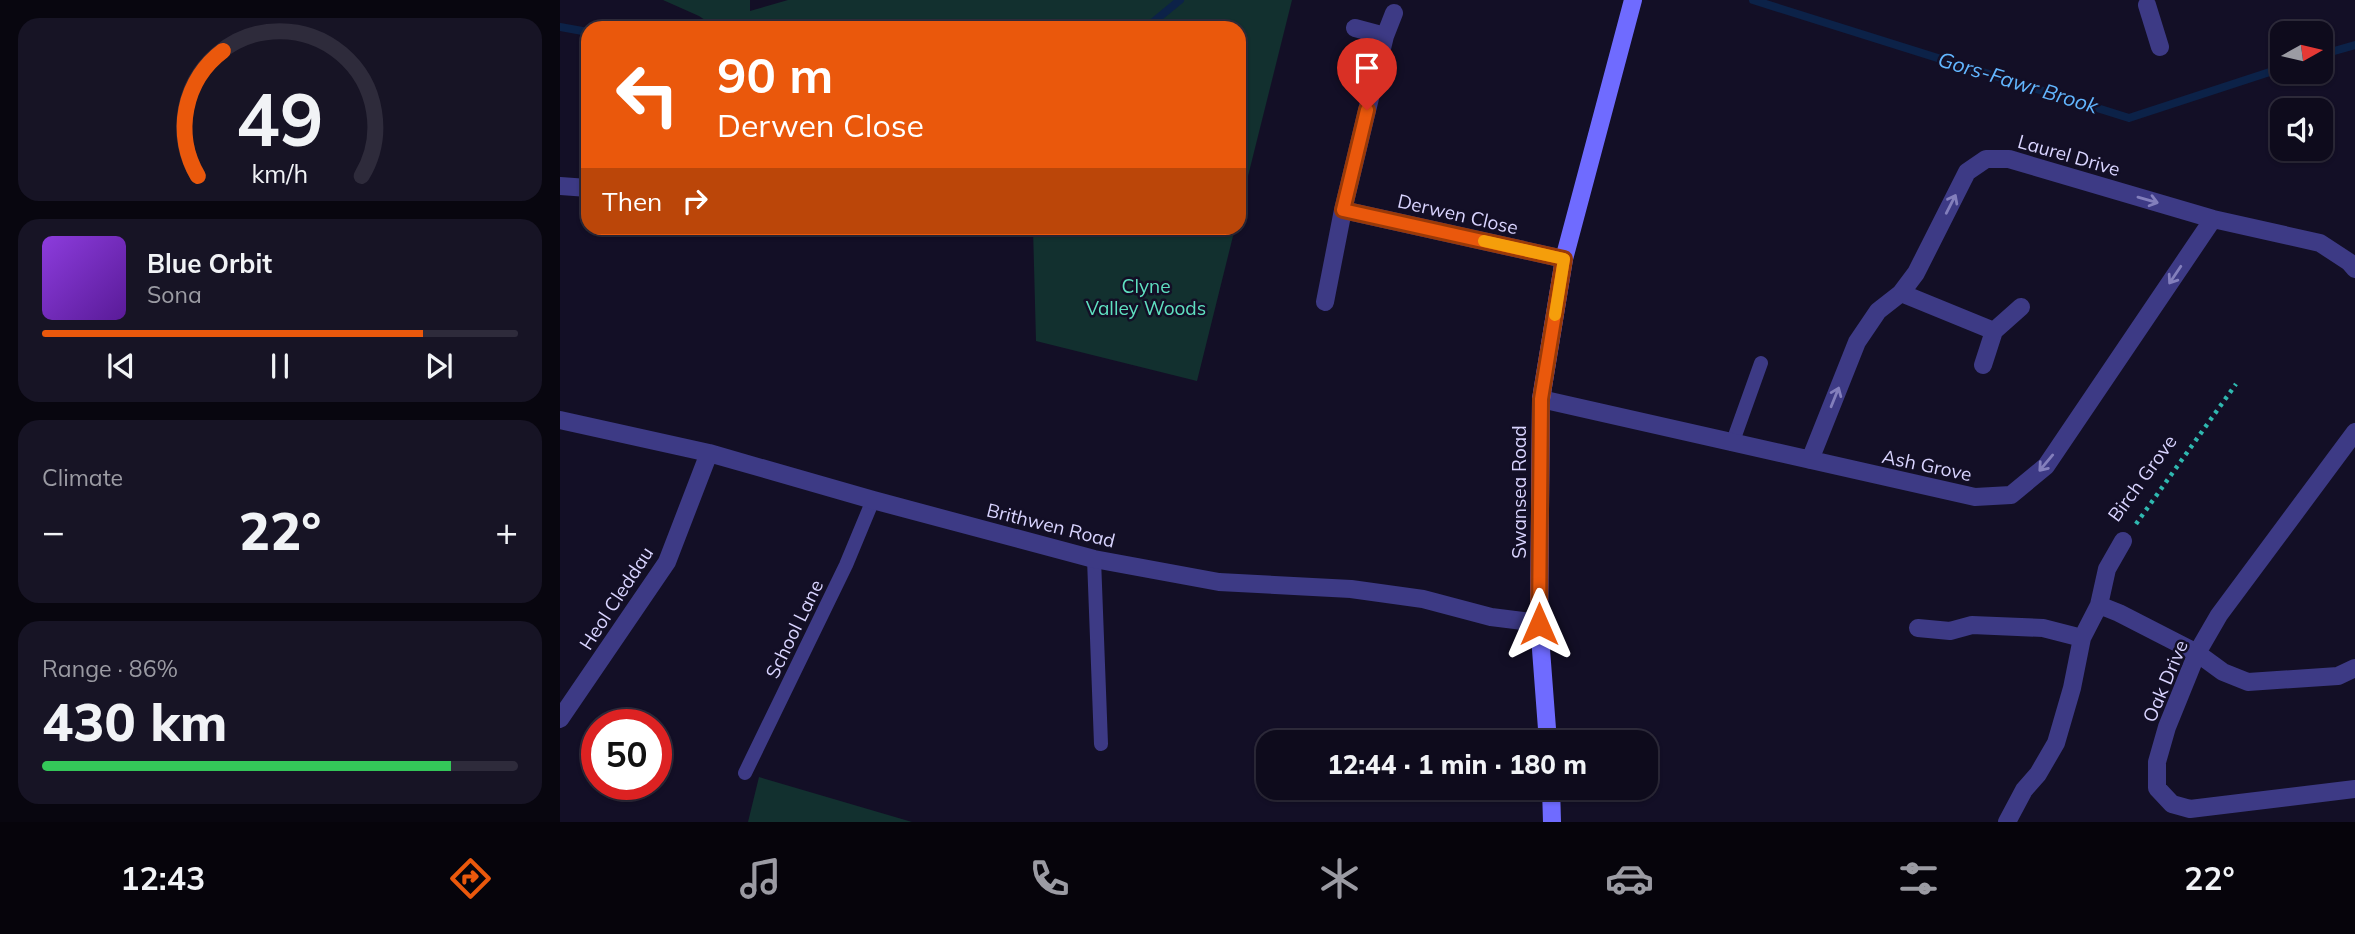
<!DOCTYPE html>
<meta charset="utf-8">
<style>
body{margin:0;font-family:Mulish,sans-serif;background:#171425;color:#f1f3f6;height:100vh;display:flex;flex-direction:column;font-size:26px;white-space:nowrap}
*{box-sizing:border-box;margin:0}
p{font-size:23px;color:#9b9ba3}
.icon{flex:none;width:38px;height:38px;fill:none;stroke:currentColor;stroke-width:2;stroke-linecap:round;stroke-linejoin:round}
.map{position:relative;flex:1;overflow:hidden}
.drawer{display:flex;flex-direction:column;gap:18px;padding:18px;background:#08060f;width:560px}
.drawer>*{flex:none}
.hud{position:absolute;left:21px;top:21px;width:665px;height:214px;border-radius:21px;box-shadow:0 2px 5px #0004,0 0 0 2px #2e2b3b;background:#ea580c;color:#fff;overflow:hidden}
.needle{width:46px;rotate:82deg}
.tools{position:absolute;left:1710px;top:21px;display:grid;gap:14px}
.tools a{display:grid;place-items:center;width:63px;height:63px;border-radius:14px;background:#0e0b1c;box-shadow:0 2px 5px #0004,0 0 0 2px #2e2b3b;font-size:35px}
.speed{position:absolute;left:21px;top:709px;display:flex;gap:14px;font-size:35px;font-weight:700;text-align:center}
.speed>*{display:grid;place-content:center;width:91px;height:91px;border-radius:50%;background:#0e0b1c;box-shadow:0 2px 5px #0004,0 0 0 2px #2e2b3b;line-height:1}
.speed .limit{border:10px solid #d22;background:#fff;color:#111}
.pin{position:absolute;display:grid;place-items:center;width:60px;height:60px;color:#fff;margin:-72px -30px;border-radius:50% 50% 50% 0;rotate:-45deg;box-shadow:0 0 7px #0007}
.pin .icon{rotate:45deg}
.me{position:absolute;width:77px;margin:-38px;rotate:0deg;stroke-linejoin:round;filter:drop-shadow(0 0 5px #0008)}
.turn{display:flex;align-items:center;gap:24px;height:147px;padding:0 21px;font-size:32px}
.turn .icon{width:91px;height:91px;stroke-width:2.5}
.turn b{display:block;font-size:49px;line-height:60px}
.then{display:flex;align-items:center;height:66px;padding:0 21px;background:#0003;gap:14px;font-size:26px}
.big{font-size:52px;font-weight:800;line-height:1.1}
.drawer .tile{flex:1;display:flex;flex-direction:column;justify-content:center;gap:10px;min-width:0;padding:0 24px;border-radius:21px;background:#171425}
.drawer .dial{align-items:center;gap:0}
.dial svg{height:182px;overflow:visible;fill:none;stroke:#2e2b3b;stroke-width:7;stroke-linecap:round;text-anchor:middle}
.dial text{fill:#f1f3f6;stroke:none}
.song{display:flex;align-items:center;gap:21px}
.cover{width:84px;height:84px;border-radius:10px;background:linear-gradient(135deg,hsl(270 70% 55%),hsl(270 70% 35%))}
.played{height:7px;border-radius:4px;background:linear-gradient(90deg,#ea580c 80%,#2e2b3b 80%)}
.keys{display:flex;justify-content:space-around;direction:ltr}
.heat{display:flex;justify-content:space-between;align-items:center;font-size:38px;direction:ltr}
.charge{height:10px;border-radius:5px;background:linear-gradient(90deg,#34c759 86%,#2e2b3b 0)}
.trip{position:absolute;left:696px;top:730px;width:402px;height:70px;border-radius:21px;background:#0e0b1c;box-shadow:0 2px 5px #0004,0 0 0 2px #2e2b3b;font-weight:800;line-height:70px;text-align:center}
.tab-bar{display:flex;height:112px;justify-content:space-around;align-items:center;background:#06040b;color:#9b9ba3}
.tab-bar .icon{width:49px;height:49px}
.tab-bar .current{color:#ea580c}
.tab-bar b{font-size:32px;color:#f1f3f6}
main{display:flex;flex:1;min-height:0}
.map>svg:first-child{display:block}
.green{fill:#12302f}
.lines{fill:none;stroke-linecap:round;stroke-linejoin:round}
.stream{stroke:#0c2248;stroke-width:8}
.path{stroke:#2fb8b0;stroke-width:4.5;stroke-dasharray:3.5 5;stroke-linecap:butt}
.lane{stroke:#3d3a85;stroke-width:14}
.street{stroke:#3d3a85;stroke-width:18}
.secondary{stroke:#6f6bff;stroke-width:18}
.oneway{stroke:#837fbc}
.route-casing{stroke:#983908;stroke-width:18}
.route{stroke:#ea580c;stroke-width:12}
.slow{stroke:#f59e0b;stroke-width:12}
.labels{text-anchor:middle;stroke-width:5;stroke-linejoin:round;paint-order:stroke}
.street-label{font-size:19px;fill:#d9d4ff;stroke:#130f26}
.park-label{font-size:19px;fill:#5fe0c0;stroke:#130f26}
.water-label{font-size:21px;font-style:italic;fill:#62b6ff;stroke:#130f26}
</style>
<main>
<section class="drawer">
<div class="tile dial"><svg viewBox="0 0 100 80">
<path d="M14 69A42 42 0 1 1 86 69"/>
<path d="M14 69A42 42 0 0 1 25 14" stroke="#ea580c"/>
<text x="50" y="56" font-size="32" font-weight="700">49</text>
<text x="50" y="72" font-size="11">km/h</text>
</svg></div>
<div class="tile">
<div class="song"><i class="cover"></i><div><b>Blue Orbit</b><p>Sona</p></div></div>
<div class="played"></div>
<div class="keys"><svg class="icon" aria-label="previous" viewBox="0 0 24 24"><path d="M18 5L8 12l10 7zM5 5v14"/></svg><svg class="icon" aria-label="pause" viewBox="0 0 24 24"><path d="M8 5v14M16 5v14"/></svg><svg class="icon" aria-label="next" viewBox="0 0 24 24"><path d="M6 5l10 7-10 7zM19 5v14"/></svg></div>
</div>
<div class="tile"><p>Climate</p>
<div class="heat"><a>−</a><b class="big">22°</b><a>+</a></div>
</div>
<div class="tile"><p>Range · 86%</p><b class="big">430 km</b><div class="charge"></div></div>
</section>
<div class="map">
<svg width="1795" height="822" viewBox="0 0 1795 822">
<rect width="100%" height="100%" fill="#130f26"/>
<path class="green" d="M103 0H190V11L228 0H732L679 212V28H157L139 16Z
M473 228H675L637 381 476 341Z
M199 777 352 822H188Z"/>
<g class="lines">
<path class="stream" d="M1193 0 1569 118 1722 68
M0 27 28 32
M586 28 620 0
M1760 55 1795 45"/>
<path class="path" d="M1576 524 1676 384"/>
<path class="lane" d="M1172 444 1201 363
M534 559 541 744
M185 773 286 565 313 500"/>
<path class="street" d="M1587 5 1600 47
M795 28 825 36
M0 186 28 188
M783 210 1004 259
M1341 293 1434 331
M765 302 783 210 825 36 834 13
M1423 365 1434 331 1461 307
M981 399 1415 497 1451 495 1486 466 1653 219
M0 420 149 453 313 500 534 559 659 582 791 589 863 599 931 617 979 623
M1795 432 1659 615 1637 653 1607 727 1597 762V788L1612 804 1630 809 1795 789
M1250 460 1297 342 1318 311 1341 293 1356 273 1407 172 1426 159H1449L1653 219 1760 243 1789 262 1795 269
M1539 605 1559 613 1637 653 1663 672 1688 682 1778 676 1795 668
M1358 628 1390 631 1412 625 1483 628 1522 638
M0 719 107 562 149 453
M1447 822 1464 790 1478 774 1496 743 1512 688 1522 638 1539 605 1547 569 1563 541"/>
<path class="secondary" d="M988 742 979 623 981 399 1004 259 1073 0
M991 788 992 822"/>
</g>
<defs><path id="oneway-shaft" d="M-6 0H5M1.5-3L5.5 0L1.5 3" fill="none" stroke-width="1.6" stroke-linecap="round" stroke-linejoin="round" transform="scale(1.75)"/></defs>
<g class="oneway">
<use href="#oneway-shaft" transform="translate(1588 200) rotate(16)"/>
<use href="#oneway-shaft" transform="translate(1391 204) rotate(-63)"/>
<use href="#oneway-shaft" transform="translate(1615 275) rotate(124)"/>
<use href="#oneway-shaft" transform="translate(1275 397) rotate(-68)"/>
<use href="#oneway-shaft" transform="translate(1486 463) rotate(130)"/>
</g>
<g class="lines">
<defs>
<path id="route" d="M807 110 783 210 1004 259 981 399 979 624"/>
</defs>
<use href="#route" class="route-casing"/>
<use href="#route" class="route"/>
<path class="slow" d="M924 241 1004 259 995 315"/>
</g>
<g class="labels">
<g class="street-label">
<text transform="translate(1509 155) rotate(16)" y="7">Laurel Drive</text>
<text transform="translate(898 214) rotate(13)" y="7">Derwen Close</text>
<text transform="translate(1367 465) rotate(12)" y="7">Ash Grove</text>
<text transform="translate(1582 478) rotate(-54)" y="7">Birch Grove</text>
<text transform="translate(959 492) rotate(-90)" y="7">Swansea Road</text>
<text transform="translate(491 525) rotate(14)" y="7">Brithwen Road</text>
<text transform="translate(56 598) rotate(-57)" y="7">Heol Cleddau</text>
<text transform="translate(234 629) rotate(-64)" y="7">School Lane</text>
<text transform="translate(1605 681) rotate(-67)" y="7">Oak Drive</text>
</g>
<g class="park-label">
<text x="586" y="293">Clyne<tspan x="586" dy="22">Valley Woods</tspan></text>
</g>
<g class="water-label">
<text transform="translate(1458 83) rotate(17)" y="7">Gors-Fawr Brook</text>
</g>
</g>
</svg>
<div class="tools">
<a><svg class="needle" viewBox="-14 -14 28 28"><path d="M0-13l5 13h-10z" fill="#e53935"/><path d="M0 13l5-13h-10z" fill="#9b9ba3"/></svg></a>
<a><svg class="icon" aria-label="sound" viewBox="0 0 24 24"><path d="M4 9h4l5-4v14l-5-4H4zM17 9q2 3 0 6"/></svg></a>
</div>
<div class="speed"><div class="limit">50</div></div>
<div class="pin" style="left:807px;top:110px;background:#d93025"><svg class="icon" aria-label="arrive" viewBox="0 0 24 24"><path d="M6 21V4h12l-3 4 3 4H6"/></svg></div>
<svg class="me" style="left:979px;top:624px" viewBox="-20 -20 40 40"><path d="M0-17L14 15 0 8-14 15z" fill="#ea580c" stroke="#fff" stroke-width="4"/></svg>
<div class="trip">12:44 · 1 min · 180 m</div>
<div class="hud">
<div class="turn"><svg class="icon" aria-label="left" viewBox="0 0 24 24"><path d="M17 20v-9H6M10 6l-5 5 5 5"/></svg><div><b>90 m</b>Derwen Close</div></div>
<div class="then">Then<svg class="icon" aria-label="right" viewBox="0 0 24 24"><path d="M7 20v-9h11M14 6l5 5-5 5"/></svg></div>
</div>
</div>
</main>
<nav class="tab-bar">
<b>12:43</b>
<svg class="icon current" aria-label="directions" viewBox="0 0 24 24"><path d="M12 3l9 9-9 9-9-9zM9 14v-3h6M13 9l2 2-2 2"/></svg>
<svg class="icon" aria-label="music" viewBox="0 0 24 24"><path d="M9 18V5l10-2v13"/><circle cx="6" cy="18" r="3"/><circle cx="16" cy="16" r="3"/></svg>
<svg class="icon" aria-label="phone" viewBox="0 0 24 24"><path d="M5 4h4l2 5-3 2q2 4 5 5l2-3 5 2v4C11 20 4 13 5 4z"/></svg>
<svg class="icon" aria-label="climate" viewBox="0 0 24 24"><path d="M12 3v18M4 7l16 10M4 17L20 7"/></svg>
<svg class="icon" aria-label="car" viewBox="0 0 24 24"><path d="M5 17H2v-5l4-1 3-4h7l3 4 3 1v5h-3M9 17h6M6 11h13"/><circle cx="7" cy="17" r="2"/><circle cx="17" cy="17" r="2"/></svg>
<svg class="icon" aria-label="filters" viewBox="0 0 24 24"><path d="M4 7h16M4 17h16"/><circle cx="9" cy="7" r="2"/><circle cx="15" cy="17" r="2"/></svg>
<b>22°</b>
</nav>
